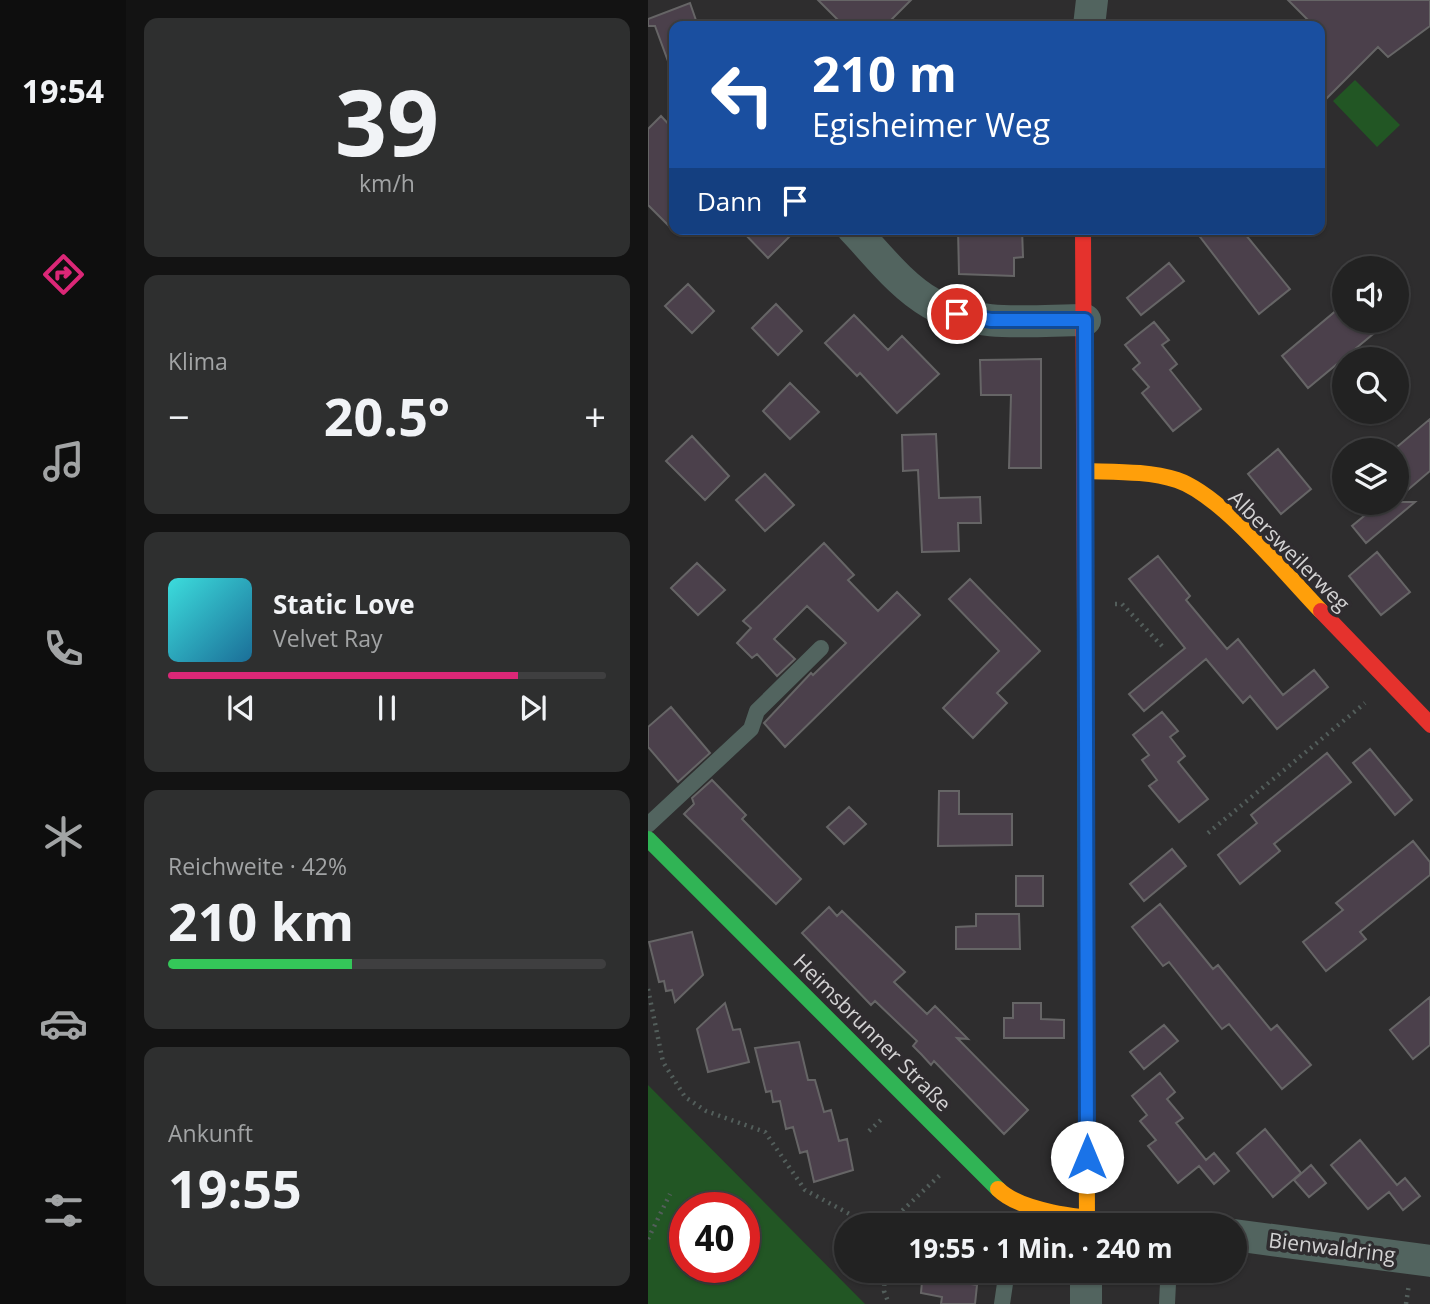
<!DOCTYPE html>
<html lang="de">
<meta charset="utf-8">
<style>
body{margin:0;font-family:"Open Sans",sans-serif;background:#2e2f2f;color:#f1f3f6;height:100vh;display:flex;flex-direction:column;font-size:26px;white-space:nowrap}
*{box-sizing:border-box;margin:0}
p{font-size:23px;color:#a2a4a5}
.icon{flex:none;width:38px;height:38px;fill:none;stroke:currentColor;stroke-width:2;stroke-linecap:round;stroke-linejoin:round}
.map{position:relative;flex:1;overflow:hidden}
.details{display:flex;flex-direction:column;gap:18px;padding:18px;background:#131313;width:522px}
.details>*{flex:none}
.hud{position:absolute;left:21px;top:21px;width:656px;height:214px;border-radius:14px;box-shadow:0 2px 5px #0004,0 0 0 2px #3f3f40;background:#1a4fa0;color:#fff;overflow:hidden}
.fabs{position:absolute;left:684px;top:256px;display:grid;gap:14px}
.fabs a{display:grid;place-items:center;width:77px;height:77px;border-radius:50%;background:#222;box-shadow:0 2px 5px #0004,0 0 0 2px #3f3f40;font-size:35px}
.speed{position:absolute;left:21px;top:1192px;display:flex;gap:14px;font-size:35px;font-weight:700;text-align:center}
.speed>*{display:grid;place-content:center;width:91px;height:91px;border-radius:50%;background:#222;box-shadow:0 2px 5px #0004,0 0 0 2px #3f3f40;line-height:1}
.speed .limit{border:10px solid #d22;background:#fff;color:#111}
.pin{position:absolute;display:grid;place-items:center;width:60px;height:60px;color:#fff;margin:-30px;border:4px solid #fff;border-radius:50%;box-shadow:0 2px 7px #0007}
.me{position:absolute;width:77px;margin:-38px;rotate:0deg;stroke-linejoin:round;filter:drop-shadow(0 0 5px #0008)}
.turn{display:flex;align-items:center;gap:24px;height:147px;padding:0 28px;font-size:32px}
.turn .icon{width:91px;height:91px;stroke-width:2.5}
.turn b{display:block;font-size:49px;line-height:60px}
.then{display:flex;align-items:center;height:66px;padding:0 28px;background:#0003;gap:14px;font-size:26px}
.big{font-size:52px;font-weight:700;line-height:1.1}
.details .tile{flex:1;display:flex;flex-direction:column;justify-content:center;gap:10px;min-width:0;padding:0 24px;border-radius:14px;background:#2e2f2f}
.details .dial{align-items:center;gap:0}
.dial b{font-size:91px;line-height:1}
.song{display:flex;align-items:center;gap:21px}
.cover{width:84px;height:84px;border-radius:10px;background:linear-gradient(135deg,hsl(180 70% 55%),hsl(200 70% 35%))}
.played{height:7px;border-radius:4px;background:linear-gradient(90deg,#db2777 80%,#3f3f40 80%)}
.keys{display:flex;justify-content:space-around;direction:ltr}
.heat{display:flex;justify-content:space-between;align-items:center;font-size:38px;direction:ltr}
.charge{height:10px;border-radius:5px;background:linear-gradient(90deg,#34c759 42%,#3f3f40 0)}
.trip{position:absolute;left:186px;top:1213px;width:413px;height:70px;border-radius:35px;background:#222;box-shadow:0 2px 5px #0004,0 0 0 2px #3f3f40;font-weight:700;line-height:70px;text-align:center}
main{display:flex;flex:1;min-height:0}
.tabs{display:flex;flex-direction:column;width:126px;justify-content:space-around;align-items:center;background:#0e0e0e;color:#a2a4a5}
.tabs .icon{width:49px;height:49px}
.tabs .current{color:#db2777}
.tabs b{font-size:32px;color:#f1f3f6}
.map>svg:first-child{display:block}
.green{fill:#225624;fill-rule:evenodd}
.building{fill:#4b404b;stroke:#666566;stroke-width:2}
.lines{fill:none;stroke-linecap:round;stroke-linejoin:round}
.path{stroke:#535e5b;stroke-width:4.5;stroke-dasharray:2 5;stroke-linecap:butt}
.lane{stroke:#52645f;stroke-width:16}
.street{stroke:#52645f;stroke-width:32}
.fast{stroke:#30b455;stroke-width:16}
.slow{stroke:#ff9f0a;stroke-width:16}
.jam{stroke:#e5322d;stroke-width:16}
.route-casing{stroke:#114b97;stroke-width:18}
.route{stroke:#1a73e8;stroke-width:12}
.labels{text-anchor:middle;stroke-width:7;stroke-linejoin:round;paint-order:stroke}
.street-label{font-size:21px;fill:#d3d2d3;stroke:#2f2c2f}
</style>
<main>
<nav class="tabs">
<b>19:54</b>
<svg class="icon current" aria-label="directions" viewBox="0 0 24 24"><path d="M12 3l9 9-9 9-9-9zM9 14v-3h6M13 9l2 2-2 2"/></svg>
<svg class="icon" aria-label="music" viewBox="0 0 24 24"><path d="M9 18V5l10-2v13"/><circle cx="6" cy="18" r="3"/><circle cx="16" cy="16" r="3"/></svg>
<svg class="icon" aria-label="phone" viewBox="0 0 24 24"><path d="M5 4h4l2 5-3 2q2 4 5 5l2-3 5 2v4C11 20 4 13 5 4z"/></svg>
<svg class="icon" aria-label="climate" viewBox="0 0 24 24"><path d="M12 3v18M4 7l16 10M4 17L20 7"/></svg>
<svg class="icon" aria-label="car" viewBox="0 0 24 24"><path d="M5 17H2v-5l4-1 3-4h7l3 4 3 1v5h-3M9 17h6M6 11h13"/><circle cx="7" cy="17" r="2"/><circle cx="17" cy="17" r="2"/></svg>
<svg class="icon" aria-label="filters" viewBox="0 0 24 24"><path d="M4 7h16M4 17h16"/><circle cx="9" cy="7" r="2"/><circle cx="15" cy="17" r="2"/></svg>
</nav>
<section class="details">
<div class="tile dial"><b>39</b><p>km/h</p></div>
<div class="tile"><p>Klima</p>
<div class="heat"><a>−</a><b class="big">20.5°</b><a>+</a></div>
</div>
<div class="tile">
<div class="song"><i class="cover"></i><div><b>Static Love</b><p>Velvet Ray</p></div></div>
<div class="played"></div>
<div class="keys"><svg class="icon" aria-label="previous" viewBox="0 0 24 24"><path d="M18 5L8 12l10 7zM5 5v14"/></svg><svg class="icon" aria-label="pause" viewBox="0 0 24 24"><path d="M8 5v14M16 5v14"/></svg><svg class="icon" aria-label="next" viewBox="0 0 24 24"><path d="M6 5l10 7-10 7zM19 5v14"/></svg></div>
</div>
<div class="tile"><p>Reichweite · 42%</p><b class="big">210 km</b><div class="charge"></div></div>
<div class="tile"><p>Ankunft</p><b class="big">19:55</b></div>
</section>
<div class="map">
<svg width="783" height="1304" viewBox="0 0 783 1304">
<rect width="100%" height="100%" fill="#2e2d2e"/>
<path class="green" d="M707 80 752 125 729 147 685 101Z
M0 1085 217 1304H0ZM37 1208H96V1267H37Z"/>
<path class="building" d="M170 0H263L237 26H196Z
M640 0H782V26L740 57 730 47 672 105V26H666Z
M42 3 50 26H26V72H24L7 26H0V19Z
M13 116 26 130V231L0 205V129Z
M92 229H149L120 258Z
M310 229H374L375 257 366 258V276L311 274Z
M546 229H593L642 289 611 314Z
M521 263 536 281 493 315 479 298Z
M40 284 66 311 44 333 17 306Z
M128 304 154 331 130 355 104 328Z
M696 304V320H742L660 388 634 356Z
M206 315 240 350 254 336 291 374 249 413 212 373 209 376 177 343Z
M506 322 521 340 514 345 529 364 522 370 553 409 525 431 494 393 501 387 485 369 492 363 477 345Z
M393 359V468H361L363 395H333L332 360Z
M142 383 171 412 142 439 115 411Z
M782 419V471L749 499V447Z
M288 434 291 498 332 497 333 523H310L311 551 274 552 270 470 255 471 254 435Z
M44 436 81 476 57 500 18 461Z
M630 449 663 489 633 514 600 474Z
M117 474 146 505 117 531 88 500Z
M733 502H767L718 543 704 526Z
M176 543 206 575 200 580 230 611 249 592 272 615 137 747 116 723 163 673 165 675 198 643 159 606 126 639 147 659 129 676 109 654 104 658 89 643 103 628 95 621Z
M729 552 762 592 733 615 701 576Z
M510 556 542 596 538 600 579 649 590 639 635 695 666 670 680 687 629 729 602 696 595 703 558 659 496 711 481 694 537 648 481 579Z
M49 563 77 590 50 615 23 588Z
M322 579 392 651 349 693 359 703 325 738 295 708 351 651 301 599Z
M23 707 62 753 30 782 0 747V727Z
M514 712 530 731 522 737 537 756 530 762 560 799 531 822 501 786 509 780 494 760 501 755 485 735Z
M722 749 764 800 747 815 705 763Z
M679 753 703 782 626 844 632 851 592 884 570 855 609 823 603 815Z
M64 780 98 815 94 819 153 879 128 904 36 814 46 804 44 798Z
M291 791H311V814H364V845L290 846Z
M201 807 218 824 196 844 179 827Z
M765 841 782 862V875L712 932 718 939 678 971 655 942 695 910 688 903Z
M524 849 538 866 496 901 482 884Z
M368 876H395V906H368Z
M512 904 565 969 570 965 623 1030 629 1025 663 1065 634 1089 581 1024 574 1029 521 962 515 966 484 927Z
M181 907 189 916 194 911 257 972 246 982 279 1014 287 1006 320 1039 309 1038 380 1110 356 1134 286 1061 283 1065 274 1055 265 1046 269 1041 227 1001 223 1005 154 933Z
M328 914H371L372 949H308V927L328 926Z
M44 932 55 975 27 1002 24 990 18 991 16 981 11 982 1 942Z
M782 997V1045L765 1059 742 1030Z
M77 1003 85 1030 92 1029 101 1062 60 1072 49 1029Z
M365 1003H393V1019L416 1020V1038H356V1018H365Z
M516 1025 530 1041 496 1069 482 1052Z
M151 1042 160 1080H167L176 1112 183 1110 191 1141 199 1139 205 1170 166 1182 159 1151 152 1153 145 1127 138 1129 132 1101 125 1102 123 1091 118 1092 107 1048Z
M512 1073 527 1092 519 1099 535 1118 528 1123 558 1160 566 1153 581 1171 566 1184 551 1166 530 1183 500 1146 508 1140 492 1121 499 1115 484 1096Z
M617 1129 653 1173 625 1197 589 1153Z
M712 1140 749 1185 757 1178 772 1196 755 1210 741 1192 720 1209 683 1165Z
M663 1165 678 1183 661 1197 646 1180Z
M275 1270H318L316 1283 329 1285 327 1304H293L294 1297 273 1293Z"/>
<g class="lines">
<path class="path" d="M467 604H474L514 646
M560 833 717 703
M0 989 15 1062 37 1097 58 1111 117 1132 157 1190 222 1225
M221 1131 236 1117
M239 1225 292 1175
M0 1239 22 1194
M237 1270 236 1291 241 1304
M758 1304 761 1284"/>
<path class="lane" d="M0 825 103 729 109 711 173 648
M516 1270 520 1283 519 1304
M354 1304 359 1270"/>
<path class="street" d="M441 26 444 0
M205 229C229 254 253 286 283 303 329 329 387 320 437 320
M586 1235 783 1261
M438 1304V1270"/>
<path class="fast" d="M437 631 438 953
M0 839 350 1189"/>
<path class="slow" d="M438 471C469 472 500 471 529 480 574 495 639 576 673 611
M438 953 439 1225
M350 1189C379 1218 463 1219 505 1225"/>
<path class="jam" d="M435 229 437 631
M673 611 783 725"/>
</g>
<g class="lines">
<defs>
<path id="route" d="M309 314 343 320H437L439 1157"/>
</defs>
<use href="#route" class="route-casing"/>
<use href="#route" class="route"/>
</g>
<g class="labels">
<g class="street-label">
<text transform="translate(641 551) rotate(45)" y="7">Albersweilerweg</text>
<text transform="translate(224 1033) rotate(45)" y="7">Heimsbrunner Straße</text>
<text transform="translate(684 1248) rotate(7)" y="7">Bienwaldring</text>
</g>
</g>
</svg>
<div class="fabs">
<a><svg class="icon" aria-label="sound" viewBox="0 0 24 24"><path d="M4 9h4l5-4v14l-5-4H4zM17 9q2 3 0 6"/></svg></a>
<a><svg class="icon" aria-label="search" viewBox="0 0 24 24"><circle cx="10" cy="10" r="6"/><path d="M15 15l6 6"/></svg></a>
<a><svg class="icon" aria-label="layers" viewBox="0 0 24 24"><path d="M12 4l9 5-9 5-9-5zM3 14l9 5 9-5"/></svg></a>
</div>
<div class="speed"><div class="limit">40</div></div>
<div class="pin" style="left:309px;top:314px;background:#d93025"><svg class="icon" aria-label="arrive" viewBox="0 0 24 24"><path d="M6 21V4h12l-3 4 3 4H6"/></svg></div>
<svg class="me" style="left:439px;top:1157px" viewBox="-20 -20 40 40"><circle r="19" fill="#fff"/><path d="M0-13L10 11 0 6-10 11z" fill="#1a73e8"/></svg>
<div class="trip">19:55 · 1 Min. · 240 m</div>
<div class="hud">
<div class="turn"><svg class="icon" aria-label="left" viewBox="0 0 24 24"><path d="M17 20v-9H6M10 6l-5 5 5 5"/></svg><div><b>210 m</b>Egisheimer Weg</div></div>
<div class="then">Dann<svg class="icon" aria-label="arrive" viewBox="0 0 24 24"><path d="M6 21V4h12l-3 4 3 4H6"/></svg></div>
</div>
</div>
</main>
